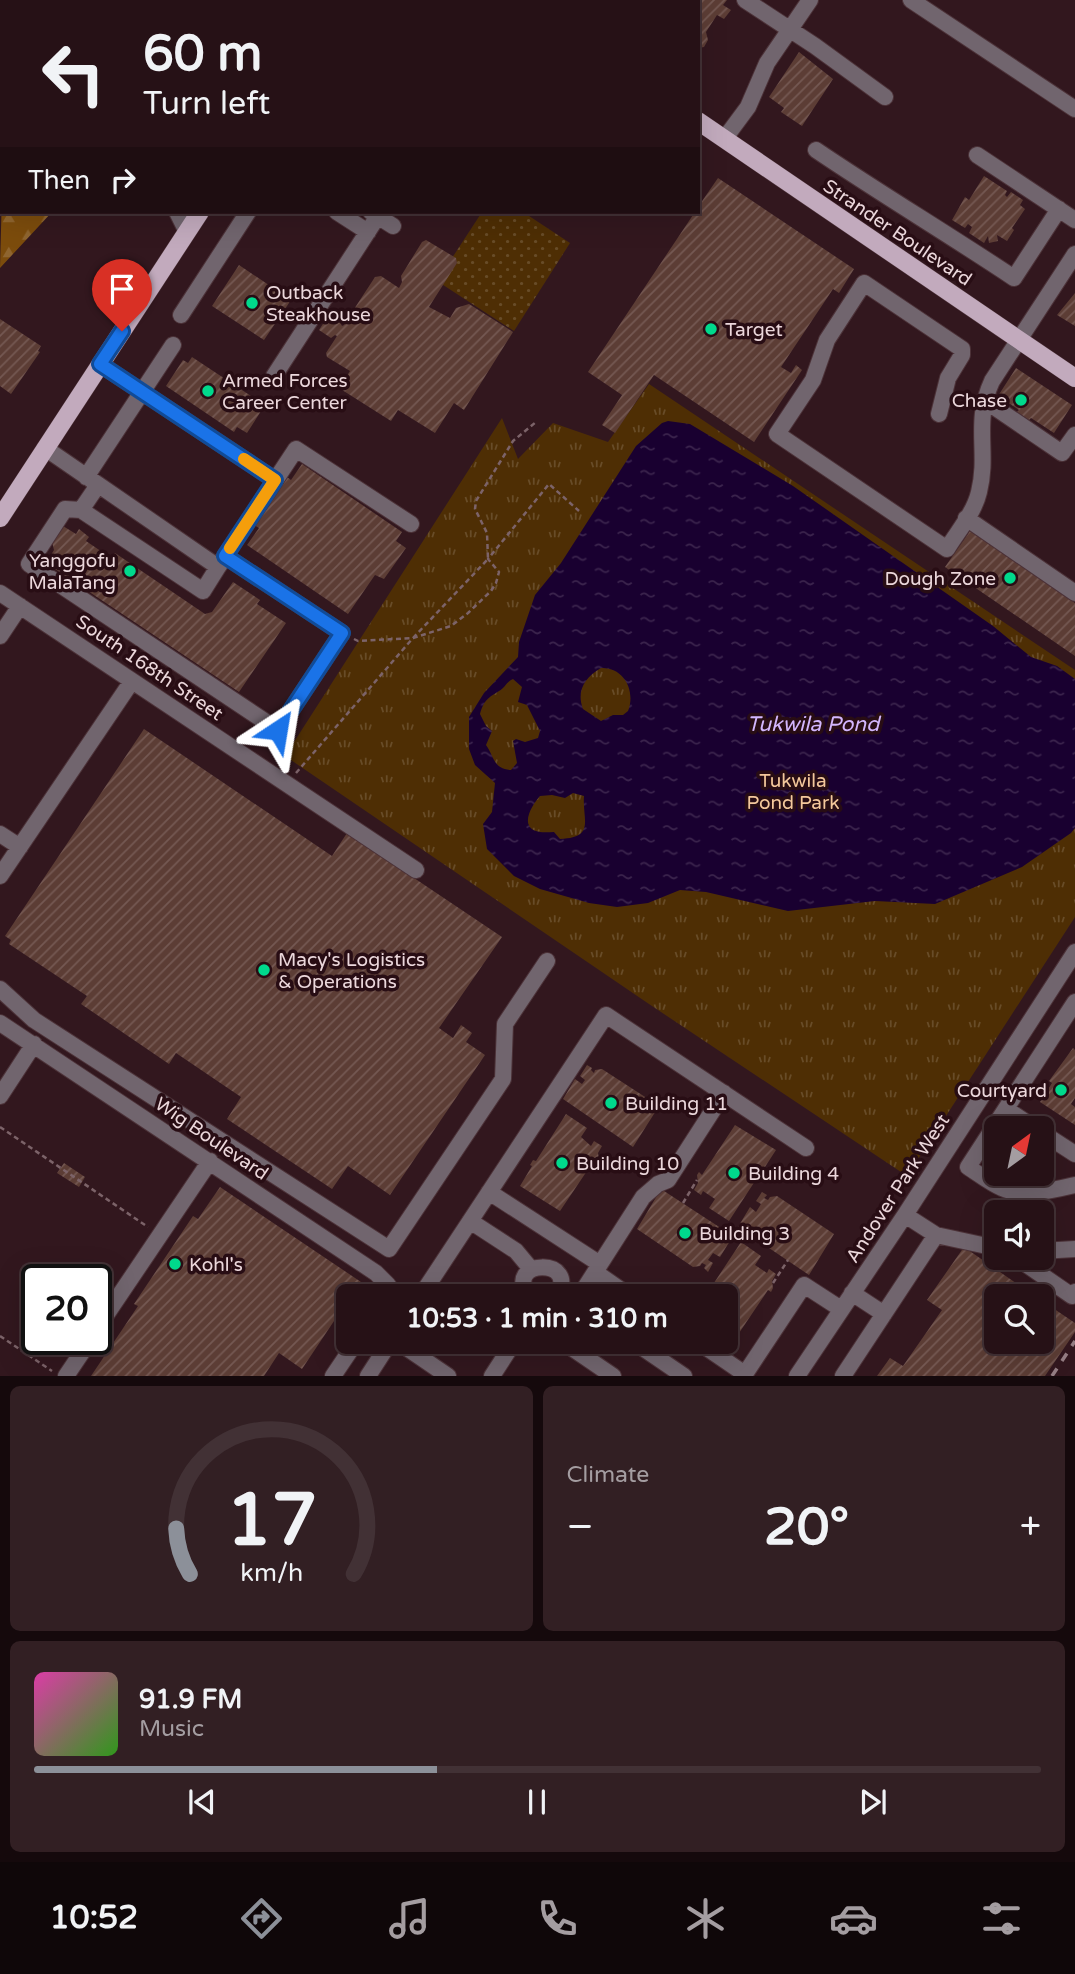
<!DOCTYPE html>
<meta charset="utf-8">
<style>
body{margin:0;font-family:"Varela Round",sans-serif;background:#321f23;color:#f1f3f6;height:100vh;display:flex;flex-direction:column;font-size:26px;white-space:nowrap}
*{box-sizing:border-box;margin:0}
p{font-size:23px;color:#a49da1}
.icon{flex:none;width:38px;height:38px;fill:none;stroke:currentColor;stroke-width:2;stroke-linecap:round;stroke-linejoin:round}
.map{position:relative;height:1376px;overflow:hidden}
.side{display:flex;flex-direction:column;gap:10px;padding:10px;background:#15090c;flex:1}
.side>*{flex:none}
.guide{position:absolute;left:0px;top:0px;width:700px;height:214px;box-shadow:0 7px 28px #0002,0 0 0 2px #423135;background:#261116;color:#f1f3f6;overflow:hidden}
.needle{width:46px;rotate:33deg}
.controls{position:absolute;left:984px;top:1116px;display:grid;gap:14px}
.controls a{display:grid;place-items:center;width:70px;height:70px;border-radius:10px;background:#261116;box-shadow:0 7px 28px #0002,0 0 0 2px #423135;font-size:35px}
.speed{position:absolute;left:21px;top:1264px;display:flex;gap:14px;font-size:35px;font-weight:700;text-align:center}
.speed>*{display:grid;place-content:center;width:91px;height:91px;border-radius:50%;background:#261116;box-shadow:0 7px 28px #0002,0 0 0 2px #423135;line-height:1}
.speed .limit{border:4px solid #111;border-radius:10px;background:#fff;color:#111}
.pin{position:absolute;display:grid;place-items:center;width:60px;height:60px;color:#fff;margin:-72px -30px;border-radius:50% 50% 50% 0;rotate:-45deg;box-shadow:0 0 7px #0007}
.pin .icon{rotate:45deg}
.me{position:absolute;width:77px;margin:-38px;rotate:33deg;stroke-linejoin:round;filter:drop-shadow(0 0 5px #0008)}
.turn{display:flex;align-items:center;gap:24px;height:147px;padding:0 28px;font-size:32px}
.turn .icon{width:91px;height:91px;stroke-width:2.5}
.turn b{display:block;font-size:49px;line-height:60px}
.then{display:flex;align-items:center;height:66px;padding:0 28px;background:#0003;gap:14px;font-size:26px}
.big{font-size:52px;font-weight:800;line-height:1.1}
.side .card{flex:1;display:flex;flex-direction:column;justify-content:center;gap:10px;min-width:0;padding:0 24px;border-radius:10px;background:#321f23}
.side .dial{align-items:center;gap:0}
.dial svg{height:182px;overflow:visible;fill:none;stroke:#423135;stroke-width:7;stroke-linecap:round;text-anchor:middle}
.dial text{fill:#f1f3f6;stroke:none}
.song{display:flex;align-items:center;gap:21px}
.cover{width:84px;height:84px;border-radius:10px;background:linear-gradient(135deg,hsl(320 70% 55%),hsl(110 70% 35%))}
.played{height:7px;border-radius:4px;background:linear-gradient(90deg,#8c9099 40%,#423135 40%)}
.keys{display:flex;justify-content:space-around;direction:ltr}
.heat{display:flex;justify-content:space-between;align-items:center;font-size:38px;direction:ltr}
.side .tiles{flex:1;display:grid;gap:10px;grid-template-columns:1fr 1fr}
.card:last-child{grid-column:span 2}
.trip{position:absolute;left:336px;top:1284px;width:402px;height:70px;border-radius:10px;background:#261116;box-shadow:0 7px 28px #0002,0 0 0 2px #423135;font-weight:800;line-height:70px;text-align:center}
.tab-bar{display:flex;height:112px;justify-content:space-around;align-items:center;background:#0f0709;color:#a49da1}
.tab-bar .icon{width:49px;height:49px}
.tab-bar .on{color:#8c9099}
.tab-bar b{font-size:32px;color:#f1f3f6}
.map>svg:first-child{display:block}
.grass{fill:url(#grass-dots)}
.forest{fill:url(#forest-firs)}
.park{fill:url(#park-tufts)}
.water{fill:url(#water-ripples);fill-rule:evenodd}
.building{fill:url(#building-hatch)}
.lines{fill:none;stroke-linecap:round;stroke-linejoin:round}
.minor-casing{stroke:#4c3238;stroke-width:18}
.major-casing{stroke:#4c3238;stroke-width:19}
.highway-casing{stroke:#4c3238;stroke-width:23}
.path{stroke:#7c6369;stroke-width:2.5;stroke-dasharray:5 3.5;stroke-linecap:butt}
.minor{stroke:#71656e;stroke-width:16}
.major{stroke:#c2aabd;stroke-width:18}
.highway{stroke:#e3c5dc;stroke-width:21}
.rail{stroke:#957e84;stroke-width:3.5;stroke-dasharray:9 9;stroke-linecap:butt}
.route-casing{stroke:#114b97;stroke-width:18}
.route{stroke:#1a73e8;stroke-width:12}
.slow{stroke:#f59e0b;stroke-width:12}
.poi-dot{fill:#00d98c;stroke:#280d14;stroke-width:2.5}
.labels{text-anchor:middle;stroke-width:7;stroke-linejoin:round;paint-order:stroke}
.street-label{font-size:19px;fill:#ebd7db;stroke:#280d14}
.poi-label{font-size:19px;fill:#ebd7db;stroke:#280d14;text-anchor:start}
.park-label{font-size:19px;fill:#f4c89c;stroke:#280d14}
.water-label{font-size:21px;font-style:italic;fill:#d3b6fd;stroke:#280d14}
</style>
<div class="map">
<svg width="1075" height="1376" viewBox="0 0 1075 1376">
<defs>
<pattern id="grass-dots" width="8" height="8" patternUnits="userSpaceOnUse" patternTransform="scale(1.75)"><rect width="8" height="8" fill="#4e2e04"/><path d="M2 2h.1M6 6h.1" fill="none" stroke="#684c28" stroke-width="1.8" stroke-linecap="round"/></pattern>
<pattern id="forest-firs" width="22" height="20" patternUnits="userSpaceOnUse" patternTransform="scale(1.75)"><rect width="22" height="20" fill="#7c4c0c"/><path d="M5 1l3.5 6h-7zM16 11l3.5 6h-7z" fill="#8f652f"/></pattern>
<pattern id="park-tufts" width="24" height="20" patternUnits="userSpaceOnUse" patternTransform="scale(1.75)"><rect width="24" height="20" fill="#4e2e04"/><path d="M3 7l-1-3M5 7V3M7 7l1-3M15 17l-1-3M17 17v-4M19 17l1-3" fill="none" stroke="#684c28"/></pattern>
<pattern id="water-ripples" width="26" height="14" patternUnits="userSpaceOnUse" patternTransform="scale(1.75)"><rect width="26" height="14" fill="#190030"/><path d="M2 4q2-2 4 0t4 0M15 11q2-2 4 0t4 0" fill="none" stroke="#3b244d"/></pattern>
<pattern id="building-hatch" width="6" height="6" patternUnits="userSpaceOnUse" patternTransform="scale(1.75)"><rect width="6" height="6" fill="#5c3d35"/><path d="M-1 1l2-2M0 6l6-6M5 7l2-2" fill="none" stroke="#745852"/></pattern>
</defs>
<rect width="100%" height="100%" fill="#32171e"/>
<path class="grass" d="M482 212H523L570 243 514 331 437 281Z"/>
<path class="forest" d="M2 193V212H52L0 268Z"/>
<path class="park" d="M649 384 1075 670V917L907 1176 649 1004 285 756 502 418 518 459 553 423 608 442Z"/>
<path class="water" d="M668 421 690 424 793 486 993 626 1031 657 1057 666 1075 679V828L1071 833 1022 867 935 904 875 901 788 911 706 892 680 890 648 903 617 907 589 903 540 889 514 876 487 849 483 824 492 812 495 783 475 765 469 749V717L484 693 518 657 519 642 535 595 561 563 636 446 662 423ZM601 668C624 667 636 691 628 711L623 715H613L601 721 583 709C576 691 585 677 601 668ZM513 679 522 687 518 702 527 705 540 731 538 738 525 742 516 739 513 741 517 763 511 770C493 769 494 756 486 745L492 731 486 726 480 714C484 700 488 698 499 691 505 688 506 682 513 679ZM573 793 584 796C582 819 596 838 560 839L554 832C548 832 541 833 536 831 519 825 533 804 540 796L552 795 565 798Z"/>
<path class="building" d="M698 0H727L723 5 731 10 724 19 717 15 706 32 708 40 704 47 698 48Z
M799 52 833 79 802 126 781 112 784 108 769 97Z
M984 176 1007 191 1005 195 1007 197 1011 192 1023 200 1020 205 1025 209 1012 228 1014 230 1007 241 997 235 998 241 989 243 988 236 984 243 969 233 972 227 968 224 965 228 952 220 965 197 969 200Z
M718 178 854 269 839 293 833 289 781 367 791 373 796 365 802 370 754 442 654 375 615 433 602 425 622 395 588 372 695 212H698V207Z
M426 240 456 258 457 263 429 307 450 318 456 308 469 304 513 332 464 410 454 403 435 433 398 410 391 421 339 388 350 371 327 357 326 353 337 336 335 335 331 338 319 330 330 313 343 320 341 325 343 326 375 277 381 276 399 288 402 282 401 276 422 242Z
M239 265 291 300 264 340 212 306Z
M1075 293V326L1057 315Z
M0 319 41 346 38 351 40 352 11 394 0 386Z
M192 357 251 396 249 399 263 408 247 433 237 427 234 432 166 386 183 360 188 363Z
M1016 368 1072 405 1054 433 1031 418 1029 420 1017 412 1019 410 998 396Z
M302 464 402 532 396 541 406 548 384 579 375 575 348 614 247 545 259 528 254 525 287 477 291 480Z
M63 526 76 534 79 529 89 537 86 541 111 558 115 553 205 614 212 612 233 582 260 600 257 604 286 623 239 692 46 563 54 550 52 542Z
M970 531 1075 603V656L945 567Z
M144 729 332 856 347 833 502 937 439 1028 453 1038 461 1025 472 1033 466 1042 485 1055 390 1195 348 1166 332 1189 227 1119 241 1097 176 1053 169 1064 81 1004 87 996 9 944 11 940 5 936Z
M1073 1048 1075 1050V1098L1071 1104 1075 1107V1125L1040 1102 1052 1083 1049 1081Z
M587 1065 592 1068 591 1070 594 1073 595 1070 602 1069 659 1106 633 1147 563 1099 575 1079 582 1084 585 1080 580 1076Z
M566 1114 587 1128 581 1137 591 1146 594 1141 602 1146 598 1153 599 1160 596 1164 593 1162 560 1211 520 1186 532 1166 530 1165 533 1160 536 1161Z
M735 1125 776 1150 763 1170 765 1171 762 1177 759 1175 729 1221 709 1208 715 1199 703 1191 701 1195 694 1190 698 1183 697 1175 699 1172 702 1175Z
M64 1163 85 1177 79 1187 57 1173Z
M220 1187 361 1282 351 1297H348V1300L302 1369 279 1353 264 1376H91L138 1306 134 1304 193 1216 198 1219Z
M661 1189 733 1236 720 1257 713 1253 708 1260 713 1263 708 1272 704 1268 706 1265 702 1263 700 1266 693 1267 637 1229Z
M762 1192 767 1195 764 1198 768 1200 770 1197 777 1196 834 1234 809 1275 738 1227 750 1207 756 1212 761 1204 756 1201Z
M741 1242 761 1256 755 1265 767 1273 769 1269 776 1274 772 1281 773 1288 771 1292 768 1290 735 1339 726 1333V1297H706L707 1294 705 1292 708 1288 710 1289Z
M964 1247 1036 1297H996V1342H1041V1300L1075 1323V1332L1045 1376H877L890 1358 903 1366 942 1310 927 1300Z"/>
<g class="lines">
<defs>
<path id="minor" d="M745 0 815 46 885 97
M911 0 1075 109
M725 138 748 107 767 63 810 0
M816 150C881 194 948 234 1014 278L1059 209
M977 155 1075 220
M177 212 187 232
M337 212 368 232
M371 212 393 226
M181 315 248 212
M100 364 275 480
M274 376 378 216
M984 400 1062 453 1075 435
M939 414 948 378 962 355V349L864 283 827 340 813 380 777 434 947 549C958 531 974 513 979 492 989 452 973 422 992 381L1075 254
M45 448 218 567 296 449 411 524
M86 477 173 345
M98 485 81 510 203 591 218 567
M81 510 65 509 29 564 278 730 342 633 225 556
M966 518 1075 593
M0 593 416 870
M0 636 20 606
M0 834 20 847
M0 876 132 681
M0 989 34 1020 389 1249 503 1079 505 1024 547 961
M1075 1002 968 1167C979 1174 990 1183 1002 1188 1023 1198 1054 1190 1075 1185
M0 1023 376 1273 388 1285 386 1297
M0 1096 34 1044
M1006 1109 1036 1129
M1041 1132 1075 1154
M489 1192 600 1264
M470 1221 516 1251 531 1269
M936 1235 996 1248
M1041 1251 1075 1249
M1017 1258 1072 1296 1075 1292
M595 1272 631 1297
M852 1293 884 1314
M420 1297 606 1015 806 1148
M530 1297C500 1258 584 1257 555 1297
M579 1297 643 1197 658 1184 668 1180 724 1093
M96 1330 210 1161
M398 1342 448 1376
M563 1342 613 1376
M634 1342 684 1376
M698 1342 745 1374 804 1285 841 1309
M66 1376 91 1339
M333 1376 356 1342
M368 1376 390 1342
M492 1376 514 1342
M797 1376 905 1215 1075 952
M843 1376 936 1235 905 1215"/>
<path id="major" d="M497 0 500 2
M531 0 534 2
M315 2 316 0
M351 2 352 0
M698 121 1075 378
M0 518 200 212"/>
<path id="highway" d="M116 2 118 0
M159 2 161 0
M0 129 2 127
M0 156 2 155"/>
</defs>
<use href="#minor" class="minor-casing"/>
<use href="#major" class="major-casing"/>
<use href="#highway" class="highway-casing"/>
<path class="path" d="M354 639 358 641 413 638 488 559 487 533 475 509 476 501 513 441 536 422
M296 773 413 638 451 626 468 613 491 591 496 583 499 572 488 559 549 484 579 511
M0 1127 148 1227
M683 1203 697 1180
M773 1283 788 1260
M0 1336 52 1371"/>
<use href="#minor" class="minor"/>
<use href="#major" class="major"/>
<use href="#highway" class="highway"/>
<path class="rail" d="M1052 1376 1075 1341"/>
</g>
<g class="lines">
<defs>
<path id="route" d="M122 331 100 364 275 480 225 556 342 633 278 730"/>
</defs>
<use href="#route" class="route-casing"/>
<use href="#route" class="route"/>
<path class="slow" d="M230 548 275 480 244 459"/>
</g>
<g class="poi-dot">
<circle cx="252" cy="303" r="7"/>
<circle cx="711" cy="329" r="7"/>
<circle cx="208" cy="391" r="7"/>
<circle cx="1021" cy="400" r="7"/>
<circle cx="130" cy="571" r="7"/>
<circle cx="1010" cy="578" r="7"/>
<circle cx="264" cy="970" r="7"/>
<circle cx="1061" cy="1090" r="7"/>
<circle cx="611" cy="1103" r="7"/>
<circle cx="562" cy="1163" r="7"/>
<circle cx="734" cy="1173" r="7"/>
<circle cx="685" cy="1233" r="7"/>
<circle cx="175" cy="1264" r="7"/>
</g>
<g class="labels">
<g class="street-label">
<text transform="translate(898 232) rotate(34)" y="7">Strander Boulevard</text>
<text transform="translate(150 667) rotate(34)" y="7">South 168th Street</text>
<text transform="translate(212 1138) rotate(34)" y="7">Wig Boulevard</text>
<text transform="translate(897 1188) rotate(-57)" y="7">Andover Park West</text>
</g>
<g class="poi-label">
<text x="266" y="299">Outback<tspan x="266" dy="22">Steakhouse</tspan></text>
<text x="725" y="336">Target</text>
<text x="222" y="387">Armed Forces<tspan x="222" dy="22">Career Center</tspan></text>
<text x="1007" y="407" text-anchor="end">Chase</text>
<text x="116" y="567" text-anchor="end">Yanggofu<tspan x="116" dy="22">MalaTang</tspan></text>
<text x="996" y="585" text-anchor="end">Dough Zone</text>
<text x="278" y="966">Macy's Logistics<tspan x="278" dy="22">&amp; Operations</tspan></text>
<text x="1047" y="1097" text-anchor="end">Courtyard</text>
<text x="625" y="1110">Building 11</text>
<text x="576" y="1170">Building 10</text>
<text x="748" y="1180">Building 4</text>
<text x="699" y="1240">Building 3</text>
<text x="189" y="1271">Kohl's</text>
</g>
<g class="park-label">
<text x="793" y="787">Tukwila<tspan x="793" dy="22">Pond Park</tspan></text>
</g>
<g class="water-label">
<text x="813" y="731">Tukwila Pond</text>
</g>
</g>
</svg>
<div class="controls">
<a><svg class="needle" viewBox="-14 -14 28 28"><path d="M0-13l5 13h-10z" fill="#e53935"/><path d="M0 13l5-13h-10z" fill="#a49da1"/></svg></a>
<a><svg class="icon" aria-label="sound" viewBox="0 0 24 24"><path d="M4 9h4l5-4v14l-5-4H4zM17 9q2 3 0 6"/></svg></a>
<a><svg class="icon" aria-label="search" viewBox="0 0 24 24"><circle cx="10" cy="10" r="6"/><path d="M15 15l6 6"/></svg></a>
</div>
<div class="speed"><div class="limit">20</div></div>
<div class="pin" style="left:122px;top:331px;background:#d93025"><svg class="icon" aria-label="arrive" viewBox="0 0 24 24"><path d="M6 21V4h12l-3 4 3 4H6"/></svg></div>
<svg class="me" style="left:278px;top:730px" viewBox="-20 -20 40 40"><path d="M0-17L14 15 0 8-14 15z" fill="#1a73e8" stroke="#fff" stroke-width="4"/></svg>
<div class="trip">10:53 · 1 min · 310 m</div>
<div class="guide">
<div class="turn"><svg class="icon" aria-label="left" viewBox="0 0 24 24"><path d="M17 20v-9H6M10 6l-5 5 5 5"/></svg><div><b>60 m</b>Turn left</div></div>
<div class="then">Then<svg class="icon" aria-label="right" viewBox="0 0 24 24"><path d="M7 20v-9h11M14 6l5 5-5 5"/></svg></div>
</div>
</div>
<section class="side">
<div class="tiles">
<div class="card dial"><svg viewBox="0 0 100 80">
<path d="M14 69A42 42 0 1 1 86 69"/>
<path d="M14 69A42 42 0 0 1 8 49" stroke="#8c9099"/>
<text x="50" y="56" font-size="32" font-weight="700">17</text>
<text x="50" y="72" font-size="11">km/h</text>
</svg></div>
<div class="card"><p>Climate</p>
<div class="heat"><a>−</a><b class="big">20°</b><a>+</a></div>
</div>
<div class="card">
<div class="song"><i class="cover"></i><div><b>91.9 FM</b><p>Music</p></div></div>
<div class="played"></div>
<div class="keys"><svg class="icon" aria-label="previous" viewBox="0 0 24 24"><path d="M18 5L8 12l10 7zM5 5v14"/></svg><svg class="icon" aria-label="pause" viewBox="0 0 24 24"><path d="M8 5v14M16 5v14"/></svg><svg class="icon" aria-label="next" viewBox="0 0 24 24"><path d="M6 5l10 7-10 7zM19 5v14"/></svg></div>
</div>
</div>
</section>
<nav class="tab-bar">
<b>10:52</b>
<svg class="icon on" aria-label="directions" viewBox="0 0 24 24"><path d="M12 3l9 9-9 9-9-9zM9 14v-3h6M13 9l2 2-2 2"/></svg>
<svg class="icon" aria-label="music" viewBox="0 0 24 24"><path d="M9 18V5l10-2v13"/><circle cx="6" cy="18" r="3"/><circle cx="16" cy="16" r="3"/></svg>
<svg class="icon" aria-label="phone" viewBox="0 0 24 24"><path d="M5 4h4l2 5-3 2q2 4 5 5l2-3 5 2v4C11 20 4 13 5 4z"/></svg>
<svg class="icon" aria-label="climate" viewBox="0 0 24 24"><path d="M12 3v18M4 7l16 10M4 17L20 7"/></svg>
<svg class="icon" aria-label="car" viewBox="0 0 24 24"><path d="M5 17H2v-5l4-1 3-4h7l3 4 3 1v5h-3M9 17h6M6 11h13"/><circle cx="7" cy="17" r="2"/><circle cx="17" cy="17" r="2"/></svg>
<svg class="icon" aria-label="filters" viewBox="0 0 24 24"><path d="M4 7h16M4 17h16"/><circle cx="9" cy="7" r="2"/><circle cx="15" cy="17" r="2"/></svg>
</nav>
